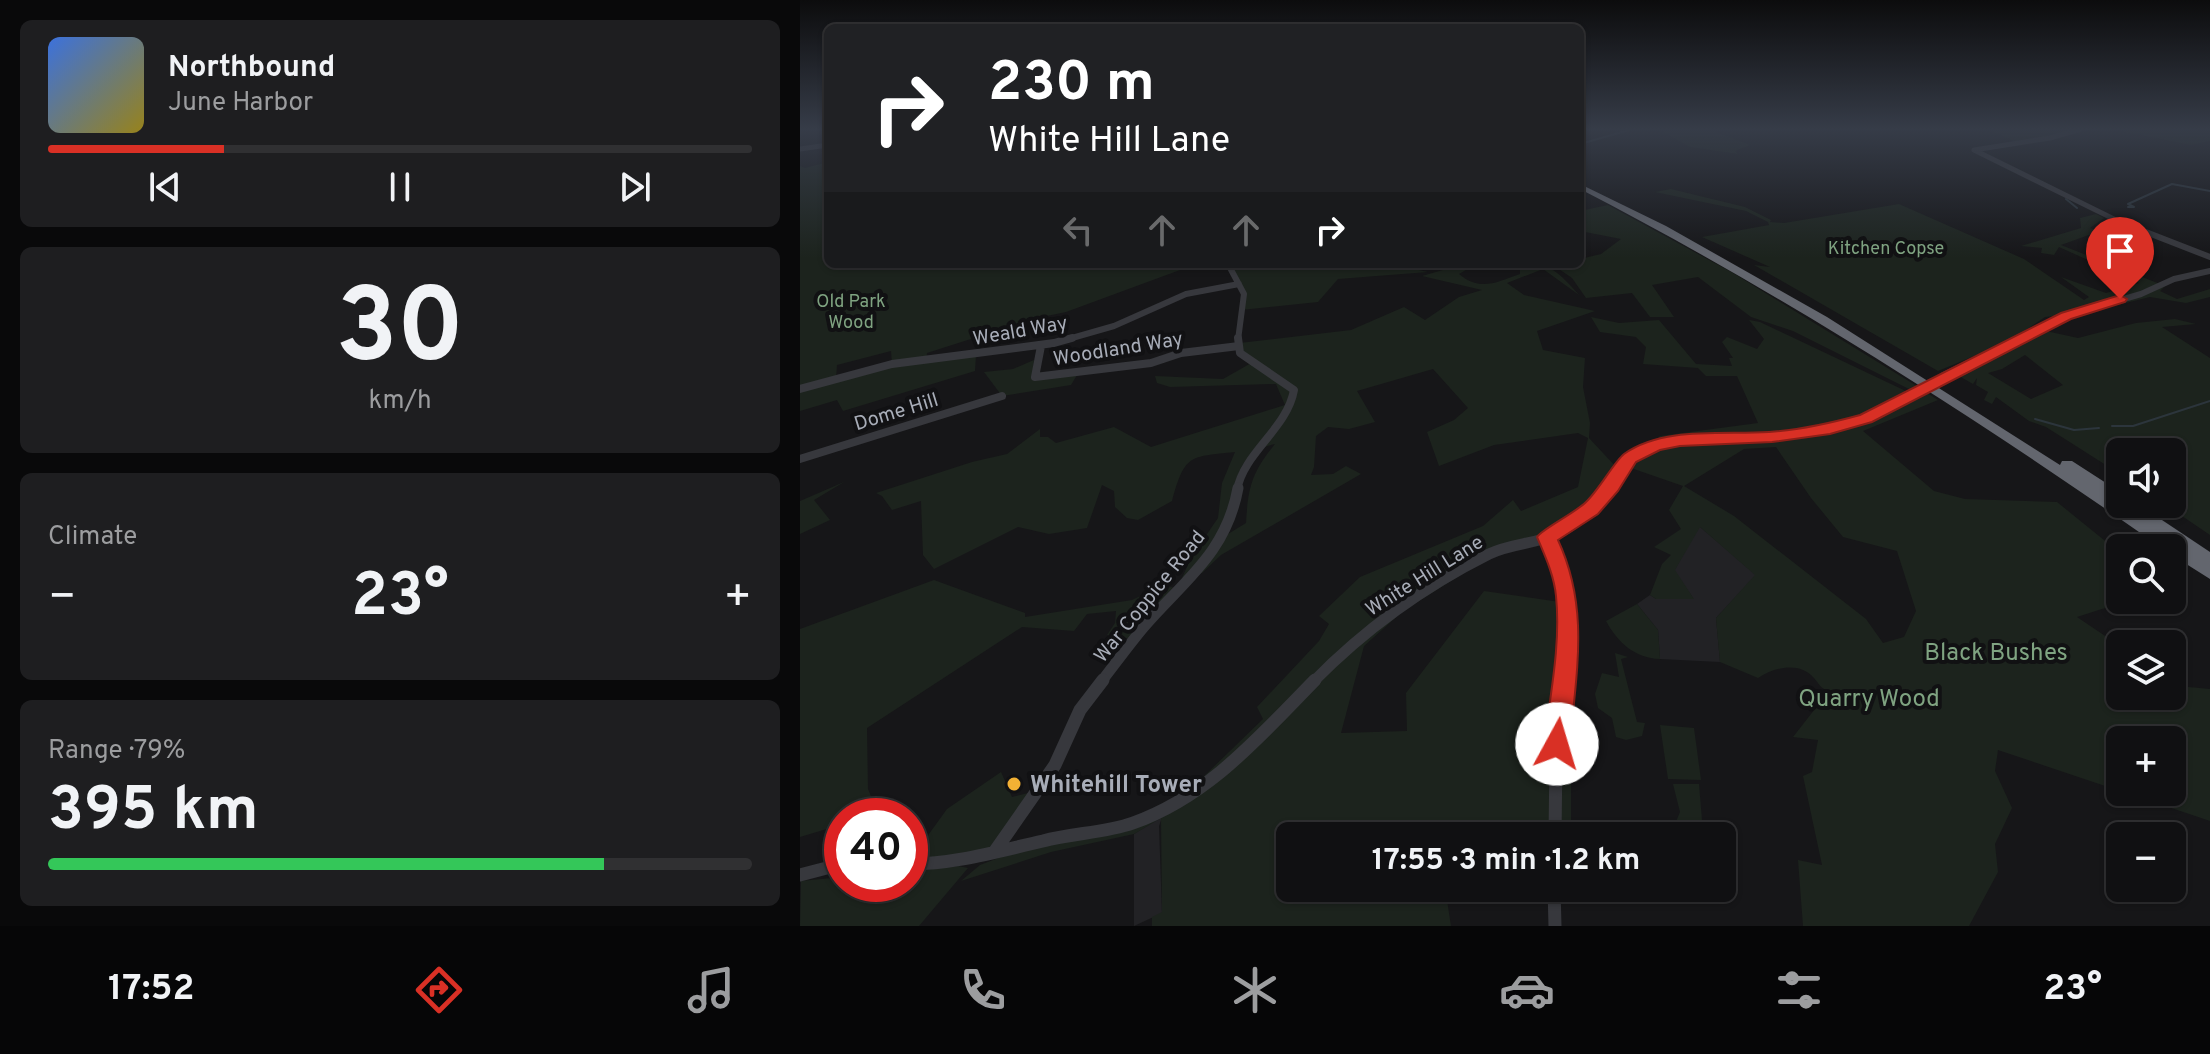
<!DOCTYPE html>
<meta charset="utf-8">
<style>
body{margin:0;font-family:Overpass,sans-serif;background:#1e1e20;color:#f1f3f6;height:100vh;display:flex;flex-direction:column;font-size:30px;white-space:nowrap}
*{box-sizing:border-box;margin:0}
p{font-size:26px;color:#9c9d9f}
.icon{flex:none;width:44px;height:44px;fill:none;stroke:currentColor;stroke-width:2;stroke-linecap:round;stroke-linejoin:round}
.map{position:relative;flex:1;overflow:hidden}
.panel{display:flex;flex-direction:column;gap:20px;padding:20px;background:#09090a;width:800px}
.panel>*{flex:none}
.top-card{position:absolute;left:24px;top:24px;width:760px;height:244px;border-radius:12px;box-shadow:0 2px 6px #0004,0 0 0 2px #303032;background:#202124;color:#fff;overflow:hidden}
.tools{position:absolute;left:1306px;top:438px;display:grid;gap:16px}
.tools a{display:grid;place-items:center;width:80px;height:80px;border-radius:12px;background:#101012;box-shadow:0 2px 6px #0004,0 0 0 2px #303032;font-size:40px}
.speed{position:absolute;left:24px;top:798px;display:flex;gap:16px;font-size:40px;font-weight:700;text-align:center}
.speed>*{display:grid;place-content:center;width:104px;height:104px;border-radius:50%;background:#101012;box-shadow:0 2px 6px #0004,0 0 0 2px #303032;line-height:1}
.speed .limit{border:12px solid #d22;background:#fff;color:#111}
.pin{position:absolute;display:grid;place-items:center;width:68px;height:68px;color:#fff;margin:-82px -34px;border-radius:50% 50% 50% 0;rotate:-45deg;box-shadow:0 0 8px #0007}
.pin .icon{rotate:45deg}
.me{position:absolute;width:88px;margin:-44px;rotate:6deg;stroke-linejoin:round;filter:drop-shadow(0 0 6px #0008)}
.turn{display:flex;align-items:center;gap:28px;height:168px;padding:0 32px;font-size:36px}
.turn .icon{width:104px;height:104px;stroke-width:2.5}
.turn b{display:block;font-size:56px;line-height:68px}
.lanes{display:flex;align-items:center;height:76px;padding:0 32px;background:#0003;justify-content:center;gap:40px;direction:ltr}
.lanes .off{opacity:.35}
.big{font-size:60px;font-weight:700;line-height:1.1}
.panel .widget{flex:1;display:flex;flex-direction:column;justify-content:center;gap:12px;min-width:0;padding:0 28px;border-radius:12px;background:#1e1e20}
.panel .dial{align-items:center;gap:0}
.dial b{font-size:104px;line-height:1}
.song{display:flex;align-items:center;gap:24px}
.cover{width:96px;height:96px;border-radius:12px;background:linear-gradient(135deg,hsl(220 70% 55%),hsl(50 70% 35%))}
.played{height:8px;border-radius:4px;background:linear-gradient(90deg,#d93025 25%,#303032 25%)}
.keys{display:flex;justify-content:space-around;direction:ltr}
.heat{display:flex;justify-content:space-between;align-items:center;font-size:44px;direction:ltr}
.charge{height:12px;border-radius:6px;background:linear-gradient(90deg,#34c759 79%,#303032 0)}
.trip{position:absolute;left:476px;top:822px;width:460px;height:80px;border-radius:12px;background:#101012;box-shadow:0 2px 6px #0004,0 0 0 2px #303032;font-weight:700;line-height:80px;text-align:center}
.tab-bar{display:flex;height:128px;justify-content:space-around;align-items:center;background:#060607;color:#9c9d9f}
.tab-bar .icon{width:56px;height:56px}
.tab-bar .current{color:#d93025}
.tab-bar b{font-size:36px;color:#f1f3f6}
main{display:flex;flex:1;min-height:0}
.map>svg:first-child{display:block}
.built{fill:#222225}
.green{fill:#1c231d;fill-rule:evenodd}
.lines{fill:none;stroke-linecap:round;stroke-linejoin:round}
.stream{stroke:#2c353c;stroke-width:2}
.minor-far4{stroke:#37383d;stroke-width:5}
.minor-far3{stroke:#37383d;stroke-width:6}
.minor-far2{stroke:#37383d;stroke-width:8}
.minor-far1{stroke:#37383d;stroke-width:11}
.minor{stroke:#37383d;stroke-width:13}
.highway{fill:#63666e;fill-rule:evenodd}
.route{fill:#d93025;stroke:#8d1f18;stroke-width:2}
.poi-dot{fill:#f2b134;stroke:#111113;stroke-width:3}
.labels{text-anchor:middle;stroke-width:8;stroke-linejoin:round;paint-order:stroke}
.far-park-label{font-size:18px;fill:#7fa381;stroke:#111113}
.street-label{font-size:20px;fill:#a8adb8;stroke:#111113}
.near-park-label{font-size:24px;fill:#7fa381;stroke:#111113}
.near-poi-label{font-size:24px;font-weight:bold;fill:#a8adb8;stroke:#111113;text-anchor:start}
</style>
<main>
<section class="panel">
<div class="widget">
<div class="song"><i class="cover"></i><div><b>Northbound</b><p>June Harbor</p></div></div>
<div class="played"></div>
<div class="keys"><svg class="icon" aria-label="previous" viewBox="0 0 24 24"><path d="M18 5L8 12l10 7zM5 5v14"/></svg><svg class="icon" aria-label="pause" viewBox="0 0 24 24"><path d="M8 5v14M16 5v14"/></svg><svg class="icon" aria-label="next" viewBox="0 0 24 24"><path d="M6 5l10 7-10 7zM19 5v14"/></svg></div>
</div>
<div class="widget dial"><b>30</b><p>km/h</p></div>
<div class="widget"><p>Climate</p>
<div class="heat"><a>−</a><b class="big">23°</b><a>+</a></div>
</div>
<div class="widget"><p>Range · 79%</p><b class="big">395 km</b><div class="charge"></div></div>
</section>
<div class="map">
<svg width="1410" height="926" viewBox="0 0 1410 926">
<rect width="100%" height="100%" fill="#161618"/>
<path class="built" d="M899 526 956 575 916 618 920 662 860 659 858 630 837 604 850 595 856 599 893 598 874 571Z
M362 817 359 826 362 913 334 926V834Z"/>
<path class="green" d="M858 129H909L950 145 935 151 938 154 890 147Z
M1187 129H1276L1255 136 1216 142Z
M1311 129H1410V141L1391 145Z
M28 162V264H378L375 265 380 270 266 312 237 318 127 353 126 361 92 364 91 351 37 365 36 379 0 388V166L5 168Z
M871 189 945 207 971 220 970 222 984 223 1099 204 1224 259 1284 300 1289 297 1261 277 1306 293 1339 283 1259 247 1254 255 1241 253 1242 248 1221 246 1281 228 1280 218 1296 214 1304 218 1290 228 1300 231 1261 245 1365 286 1360 291 1377 299 1410 289V297L1386 303 1350 297 1289 312 1245 317 1208 342 1138 371 954 265 970 267 902 237 969 225 968 222 946 211 855 192Z
M808 205 933 273 1120 388 1113 391 993 331 951 317 898 277 852 285 874 317H850L832 293 786 298 772 278 753 265 780 264V259L801 254 821 239 780 231V211Z
M430 264H591L628 272 538 279 518 302 441 310 444 293Z
M664 264H676L659 274C680 292 697 282 720 274V270C745 255 763 277 779 295L743 269 707 283 724 295 795 311 737 331 743 350 785 358 783 387 790 423 789 438 816 467 792 504 758 530 686 559 603 611 564 646 541 733 607 731 606 693 684 591 760 602 771 593V833L667 822 663 836H490V888H650L647 900 651 926H352V917L362 912 361 818 334 834 251 852 161 881 180 865 201 857 362 817 463 719 457 707 519 641 529 624 519 616 560 577 683 526 713 500 721 511 778 487 788 438 778 433 694 445 639 466 627 432 654 420 668 408 633 369 557 391 575 422 549 429 528 427 516 436 514 467 511 475 533 474 546 466 561 474 421 555 402 573 382 578 392 556 418 518 422 483 435 452C389 457 385 454 372 501L338 520 327 518 315 507 314 491 302 485 287 528 249 534 218 527 134 569 123 555 121 501 92 510 82 496 76 493 172 462 207 454 240 429V437H248L256 443 314 427 351 447 485 405 476 384 370 387 357 383 355 376 423 379 453 362 440 353 439 343 551 330 604 307 625 320 659 297 682 290 622 276ZM475 444C452 472 448 487 446 523L415 542C419 533 424 523 427 512 437 482 436 452 475 444Z
M791 317 819 323 859 320 896 364 932 366 929 358H933L922 342 927 337 957 349 964 339 949 320 960 322 1110 393 1032 431 1084 416 1127 393 1138 400 1063 431 1134 491 1165 499 1257 502 1320 553V600H1330L1277 617 1320 646V696H1372V682L1378 686 1410 689V821L1324 792H1372V740H1320V791L1198 750 1195 771 1212 808 1195 844 1198 872 1169 926H1003L998 860 1022 865 1003 776 1012 772 1018 740 993 737 1029 691C1020 688 1020 685 1014 678 1000 661 974 667 958 678L920 662 916 618 955 575 900 527 875 570 894 599H856L850 595 862 564 871 555 854 547 881 529 869 510 883 486 831 468 860 436 958 423 937 376H906L898 368 843 364 846 347 836 337 800 332ZM976 447 1011 498 1043 537 1097 551 1116 611 1104 637 1083 643 1066 619 934 516 884 486 944 449Z
M1375 319 1396 324 1362 327 1410 358V535L1382 516 1368 518 1349 506 1372 504V452H1320V474L1246 427 1229 421 1196 397 1192 404 1184 400 1188 392 1176 385 1177 378 1173 384 1159 376 1246 331 1278 338 1336 323ZM1225 355 1263 385 1231 399 1188 373 1202 369Z
M176 355 175 371 43 411 37 400 0 411V390L79 368Z
M234 360 232 379 277 375 271 385 202 396 184 372 213 369Z
M44 482 14 500 30 520 0 534V501Z
M134 580 225 613V617L332 600 355 589 373 587 331 639 307 635 315 623 316 611 287 614 274 631 222 627 67 728 68 789 79 816H42V859H28L30 828 0 837V629Z
M837 604 858 630 860 659C835 658 818 643 806 621Z
M815 653 828 657 821 659 837 722 845 723 842 736 826 740 816 737 812 718 798 708 795 694 802 673 819 677Z
M860 725 894 728 901 780 868 779Z
M201 772 212 797 232 792 191 848 141 858 110 856V840L121 845 147 809Z
M873 784H899L902 820 892 836H870L880 812Z
M158 866 168 868 119 926H0L1 881 42 877V884H110V870Z"/>
<g class="lines">
<path class="stream" d="M780 144 833 129
M1266 199 1277 208
M1328 207H1334L1328 204 1372 184 1410 191
M1141 374 1172 359
M1235 419 1274 430 1299 428
M1312 426H1333L1410 401"/>
<path class="minor-far4" d="M0 149 28 145
M1174 150 1320 222
M1174 150 1250 138 1281 129"/>
<path class="minor-far3" d="M1315 220 1410 257
M428 264 444 294 438 340
M265 340 314 326 386 294 439 284
M1219 340 1266 316 1341 294 1374 279 1410 271"/>
<path class="minor-far2" d="M241 346 235 377 351 363 381 353 439 346
M0 389 92 364 254 343 272 338
M0 459 202 396
M437 490C444 452 487 429 494 390L440 353 438 338
M808 490 829 459 837 453 880 441 972 437 1030 428 1066 418 1223 338"/>
<path class="minor-far1" d="M747 537C766 586 769 630 763 682
M301 682C315 664 328 646 343 628 383 581 426 554 438 488
M513 682C565 629 623 587 689 554 711 543 738 544 759 533 779 523 795 504 810 488"/>
<path class="minor" d="M755 836 756 755 763 680
M195 851 255 765 280 710 303 680
M110 864C156 864 198 851 243 841 272 833 305 833 333 823 409 796 460 736 515 680
M0 875 42 864
M754 888 755 926"/>
<path class="highway" d="M780 184 866 226 1027 317 1260 465 1262 461H1272L1320 492 1319 503 1338 504 1410 552V579L1372 555V548H1362C1175 417 983 294 780 189Z"/>
</g>
<linearGradient id="sky" x2="0" y2="1"><stop stop-color="#0c0c0d"/><stop offset="0.5" stop-color="#363c48"/><stop offset="1" stop-color="#363c48" stop-opacity="0"/></linearGradient>
<rect width="1410" height="258" fill="url(#sky)"/>
<path class="route" d="M1320 295 1327 299 1325 302 1271 319 1072 422 1030 434 972 442 880 446 860 450 836 462 818 491 798 514 758 540C790 609 776 672 770 744L766 752 757 755 747 752 744 744C750 696 761 644 756 596 754 575 745 556 737 537 742 529 775 513 786 502 799 490 814 462 824 454 863 426 924 435 969 432 1000 430 1031 423 1060 415L1261 313Z"/>
<circle class="poi-dot" cx="214" cy="784" r="8"/>
<g class="labels">
<g class="far-park-label">
<text x="1086" y="254">Kitchen Copse</text>
<text x="51" y="307">Old Park<tspan x="51" dy="21">Wood</tspan></text>
</g>
<g class="street-label">
<text transform="translate(220 330) rotate(-10)" y="7">Weald Way</text>
<text transform="translate(318 348) rotate(-9)" y="7">Woodland Way</text>
<text transform="translate(96 411) rotate(-17)" y="7">Dome Hill</text>
<text transform="translate(624 575) rotate(-32)" y="7">White Hill Lane</text>
<text transform="translate(349 596) rotate(-51)" y="7">War Coppice Road</text>
</g>
<g class="near-park-label">
<text x="1196" y="660">Black Bushes</text>
<text x="1069" y="706">Quarry Wood</text>
</g>
<g class="near-poi-label">
<text x="230" y="792">Whitehill Tower</text>
</g>
</g>
</svg>
<div class="tools">
<a><svg class="icon" aria-label="sound" viewBox="0 0 24 24"><path d="M4 9h4l5-4v14l-5-4H4zM17 9q2 3 0 6"/></svg></a>
<a><svg class="icon" aria-label="search" viewBox="0 0 24 24"><circle cx="10" cy="10" r="6"/><path d="M15 15l6 6"/></svg></a>
<a><svg class="icon" aria-label="layers" viewBox="0 0 24 24"><path d="M12 4l9 5-9 5-9-5zM3 14l9 5 9-5"/></svg></a>
<a>+</a>
<a>−</a>
</div>
<div class="speed"><div class="limit">40</div></div>
<div class="pin" style="left:1320px;top:299px;background:#d93025"><svg class="icon" aria-label="arrive" viewBox="0 0 24 24"><path d="M6 21V4h12l-3 4 3 4H6"/></svg></div>
<svg class="me" style="left:757px;top:744px" viewBox="-20 -20 40 40"><circle r="19" fill="#fff"/><path d="M0-13L10 11 0 6-10 11z" fill="#d93025"/></svg>
<div class="trip">17:55 · 3 min · 1.2 km</div>
<div class="top-card">
<div class="turn"><svg class="icon" aria-label="right" viewBox="0 0 24 24"><path d="M7 20v-9h11M14 6l5 5-5 5"/></svg><div><b>230 m</b>White Hill Lane</div></div>
<div class="lanes"><svg class="icon off" aria-label="left" viewBox="0 0 24 24"><path d="M17 20v-9H6M10 6l-5 5 5 5"/></svg><svg class="icon off" aria-label="ahead" viewBox="0 0 24 24"><path d="M12 20V5M6 11l6-6 6 6"/></svg><svg class="icon off" aria-label="ahead" viewBox="0 0 24 24"><path d="M12 20V5M6 11l6-6 6 6"/></svg><svg class="icon" aria-label="right" viewBox="0 0 24 24"><path d="M7 20v-9h11M14 6l5 5-5 5"/></svg></div>
</div>
</div>
</main>
<nav class="tab-bar">
<b>17:52</b>
<svg class="icon current" aria-label="directions" viewBox="0 0 24 24"><path d="M12 3l9 9-9 9-9-9zM9 14v-3h6M13 9l2 2-2 2"/></svg>
<svg class="icon" aria-label="music" viewBox="0 0 24 24"><path d="M9 18V5l10-2v13"/><circle cx="6" cy="18" r="3"/><circle cx="16" cy="16" r="3"/></svg>
<svg class="icon" aria-label="phone" viewBox="0 0 24 24"><path d="M5 4h4l2 5-3 2q2 4 5 5l2-3 5 2v4C11 20 4 13 5 4z"/></svg>
<svg class="icon" aria-label="climate" viewBox="0 0 24 24"><path d="M12 3v18M4 7l16 10M4 17L20 7"/></svg>
<svg class="icon" aria-label="car" viewBox="0 0 24 24"><path d="M5 17H2v-5l4-1 3-4h7l3 4 3 1v5h-3M9 17h6M6 11h13"/><circle cx="7" cy="17" r="2"/><circle cx="17" cy="17" r="2"/></svg>
<svg class="icon" aria-label="filters" viewBox="0 0 24 24"><path d="M4 7h16M4 17h16"/><circle cx="9" cy="7" r="2"/><circle cx="15" cy="17" r="2"/></svg>
<b>23°</b>
</nav>
